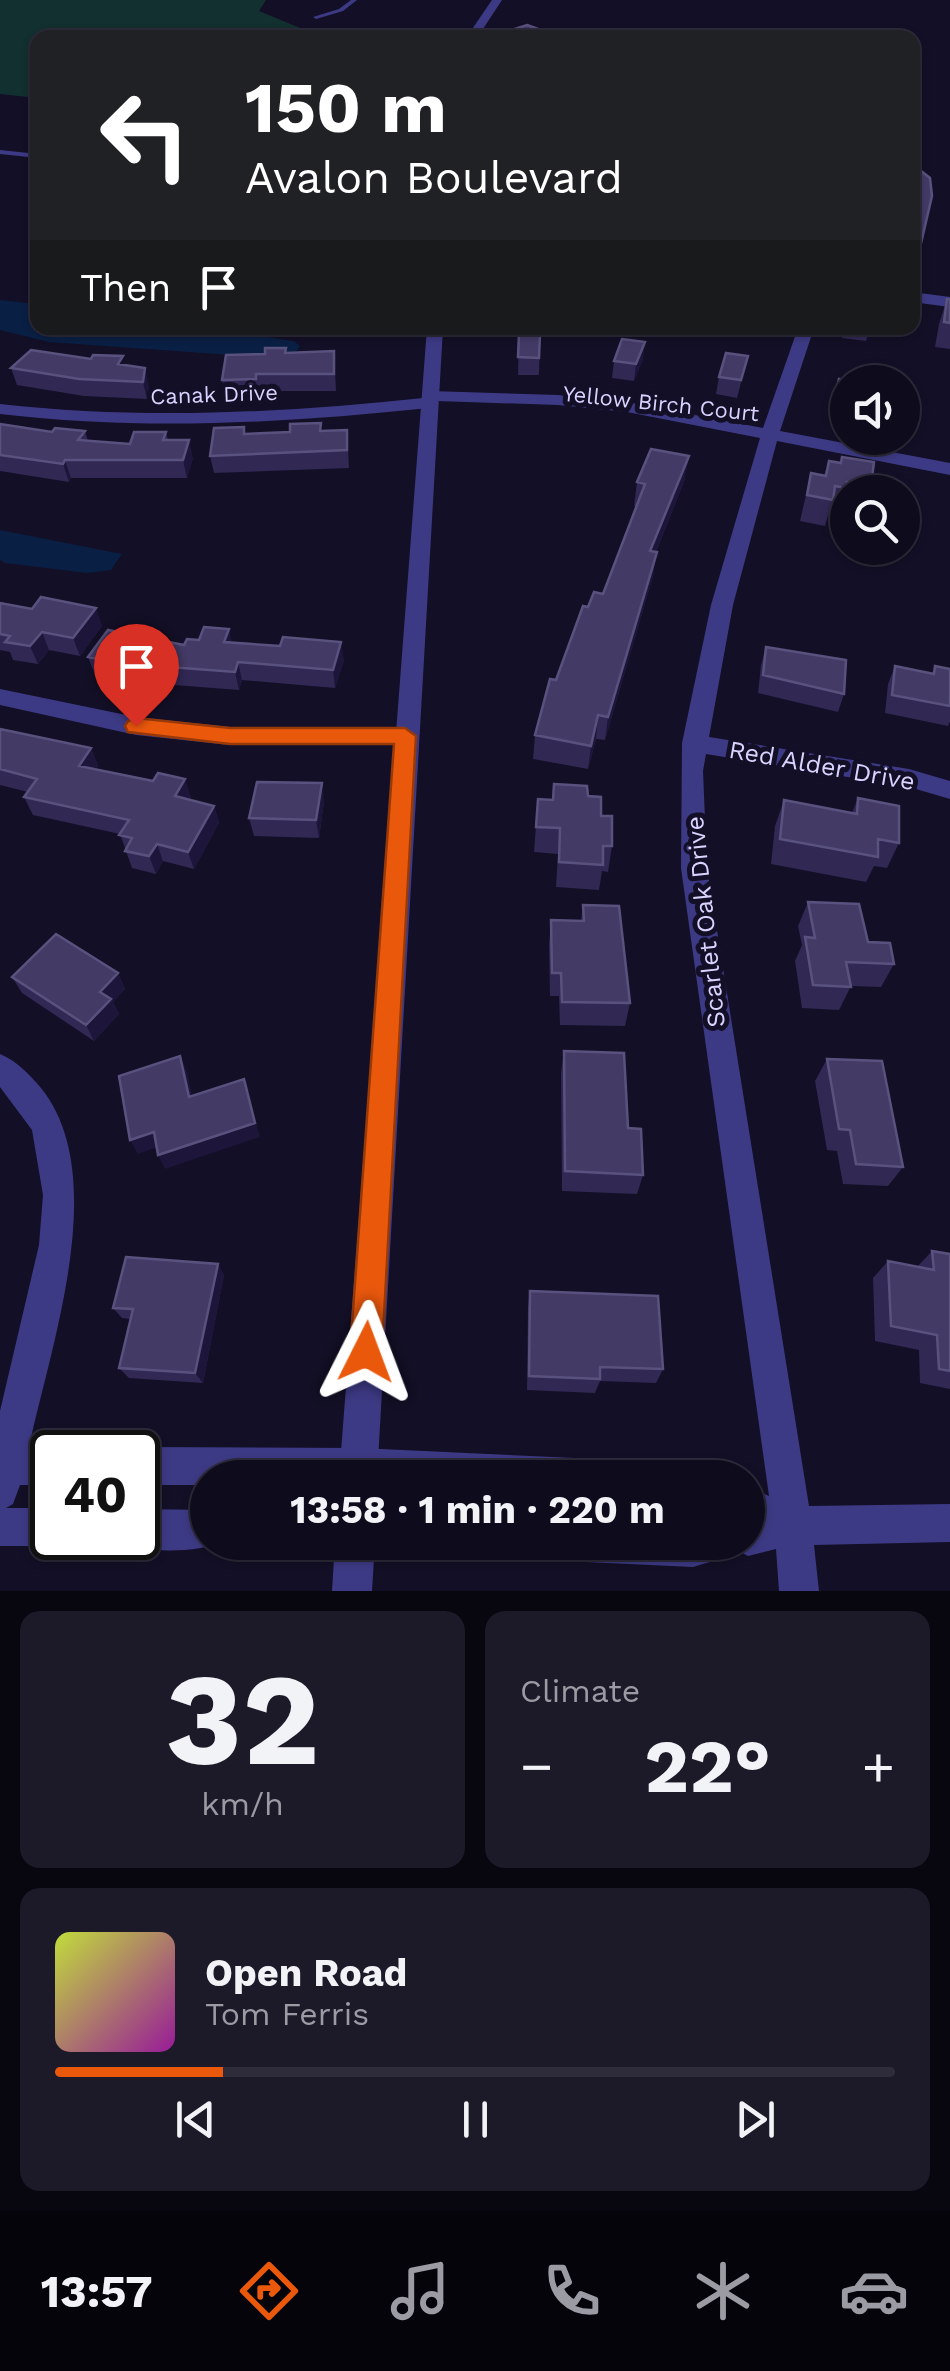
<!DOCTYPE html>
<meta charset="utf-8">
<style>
body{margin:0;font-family:"Work Sans",sans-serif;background:#1c1929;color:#f1f3f6;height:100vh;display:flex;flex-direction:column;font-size:38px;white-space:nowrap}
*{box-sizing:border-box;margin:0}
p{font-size:32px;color:#9b9ba3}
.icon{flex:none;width:55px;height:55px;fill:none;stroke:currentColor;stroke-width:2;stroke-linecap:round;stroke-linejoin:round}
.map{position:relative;height:1591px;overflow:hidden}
.sheet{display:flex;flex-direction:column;gap:20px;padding:20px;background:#08060f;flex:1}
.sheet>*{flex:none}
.banner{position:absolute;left:30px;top:30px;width:890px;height:305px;border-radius:20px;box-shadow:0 2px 8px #0004,0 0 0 2px #2e2b3b;background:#202124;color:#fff;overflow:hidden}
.fabs{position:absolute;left:830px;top:365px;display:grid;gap:20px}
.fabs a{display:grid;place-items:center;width:90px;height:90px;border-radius:50%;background:#0e0b1c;box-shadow:0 2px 8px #0004,0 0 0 2px #2e2b3b;font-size:50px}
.speed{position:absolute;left:30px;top:1430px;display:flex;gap:20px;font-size:50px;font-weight:700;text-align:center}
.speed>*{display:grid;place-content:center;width:130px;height:130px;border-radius:50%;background:#0e0b1c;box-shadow:0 2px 8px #0004,0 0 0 2px #2e2b3b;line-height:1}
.speed .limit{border:5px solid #111;border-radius:15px;background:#fff;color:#111}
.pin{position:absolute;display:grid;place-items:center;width:85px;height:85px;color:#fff;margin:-102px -42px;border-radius:50% 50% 50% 0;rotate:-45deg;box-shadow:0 0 10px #0007}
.pin .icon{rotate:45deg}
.me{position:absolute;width:110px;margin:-55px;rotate:3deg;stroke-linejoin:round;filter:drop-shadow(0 0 8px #0008)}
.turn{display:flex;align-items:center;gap:35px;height:210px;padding:0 50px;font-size:45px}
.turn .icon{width:130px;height:130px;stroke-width:2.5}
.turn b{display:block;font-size:70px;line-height:85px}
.then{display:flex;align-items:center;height:95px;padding:0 50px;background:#0003;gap:20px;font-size:38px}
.big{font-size:75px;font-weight:700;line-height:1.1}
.sheet .tile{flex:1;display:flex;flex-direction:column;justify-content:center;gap:15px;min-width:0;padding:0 35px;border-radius:20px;background:#1c1929}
.sheet .dial{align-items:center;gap:0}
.dial b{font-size:130px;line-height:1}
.song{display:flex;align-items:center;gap:30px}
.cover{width:120px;height:120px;border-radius:15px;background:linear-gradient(135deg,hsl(70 70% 55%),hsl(300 70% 35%))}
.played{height:10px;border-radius:5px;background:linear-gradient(90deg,#ea580c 20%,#2e2b3b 20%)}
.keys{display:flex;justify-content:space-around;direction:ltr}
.heat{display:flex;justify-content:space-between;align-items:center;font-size:55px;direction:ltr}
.sheet .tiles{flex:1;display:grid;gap:20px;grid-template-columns:1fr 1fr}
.tile:last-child{grid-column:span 2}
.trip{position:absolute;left:190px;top:1460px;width:575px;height:100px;border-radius:50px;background:#0e0b1c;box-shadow:0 2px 8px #0004,0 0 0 2px #2e2b3b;font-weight:700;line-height:100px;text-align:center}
.tabs{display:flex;height:160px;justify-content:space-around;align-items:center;background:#06040b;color:#9b9ba3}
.tabs .icon{width:70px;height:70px}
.tabs .active{color:#ea580c}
.tabs b{font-size:45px;color:#f1f3f6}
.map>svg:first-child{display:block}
.green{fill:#12302f}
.water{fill:#0a1f44}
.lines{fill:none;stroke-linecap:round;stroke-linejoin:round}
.service{fill:#3d3a85;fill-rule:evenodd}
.minor{fill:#3d3a85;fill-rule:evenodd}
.tertiary{fill:#3d3a85;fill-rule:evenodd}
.wall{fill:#312854}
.shaded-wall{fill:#1d163a}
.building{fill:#433a66;stroke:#5a527e;stroke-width:2.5}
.route{fill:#ea580c;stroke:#983908;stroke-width:2.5}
.labels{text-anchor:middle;stroke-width:10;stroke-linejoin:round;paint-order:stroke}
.far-street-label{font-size:22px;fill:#d9d4ff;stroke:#130f26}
.street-label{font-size:25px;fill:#d9d4ff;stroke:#130f26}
</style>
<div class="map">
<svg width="950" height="1591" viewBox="0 0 950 1591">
<rect width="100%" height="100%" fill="#130f26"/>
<path class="green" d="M0 0H266L259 11 322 37 38 38 37 98 0 94Z"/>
<path class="water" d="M0 300 37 304 38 328H202L294 341 300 346 295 353 275 358 49 342 0 330Z
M0 530 122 554 111 570 87 573 5 563 0 560Z"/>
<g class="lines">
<path class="service" d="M351 0H357L343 11 316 19 313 17 339 9Z
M0 150 38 154V158L0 154Z"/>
<path class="minor" d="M912 292 950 297V307L912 302Z
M798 328H814L780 431 950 463V475L777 441 733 605 709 737 909 769 950 781V799L909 787 706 754 703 771 707 868 809 1506 950 1504V1542L814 1545 819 1591H779L776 1549 748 1556 733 1548 730 1556 693 1567 586 1562 572 1556 567 1542H748V1487L769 1496 681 868 682 743 711 605 760 438 627 412 558 405 437 401 429 408C285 423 144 431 0 414V404C142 420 281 413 423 398L424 392 430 391 558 395 627 402 763 428Z
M0 689 136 717 230 727H405L417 736 405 745H230L136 735 0 705Z
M0 1054C17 1061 29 1074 41 1088 112 1176 50 1347 29 1447H52L65 1452H52V1485H20L13 1504 6 1508H52V1538H67L52 1546H0V1411L39 1245 43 1195 32 1130 0 1087Z
M138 1447 359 1448 597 1459 610 1465 616 1478H208V1485H138V1452H125Z
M138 1509 208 1510V1542H222C199 1552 140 1556 123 1538H138Z"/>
<path class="tertiary" d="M492 0H502L477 38H466Z
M427 328H443L377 1478H339Z
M335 1542H375L372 1591H332Z"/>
</g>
<path class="wall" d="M912 164 919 252 913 271H912Z
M947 299H950V349L935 347 939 324Z
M844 328H870L866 341 842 338Z
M519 333 540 334 539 375H518Z
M334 351 336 391H259V396L226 397 222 380 286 353Z
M748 356 737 398 716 394 719 377Z
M643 359 634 381 612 378 614 361Z
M125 365 149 386 147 399 84 396 17 385 11 368Z
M839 379 848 382V422L829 419Z
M0 424 52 432 85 431 88 441 130 444 166 432 168 440 193 458 187 478H71L69 482 0 471Z
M322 431 348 447 349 468 214 473 210 456 245 434Z
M829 461 871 486 869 492H848V510L840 509 838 514 829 512 825 526 800 521 811 473 824 475Z
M685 479 656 552 653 576 605 740 596 739 588 769 533 759 535 735 556 680 588 607 603 594 636 506H634L637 482Z
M0 603 102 626 80 656 49 650 38 664 13 660 10 652 0 650Z
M232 642 344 660 335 688 242 680 239 690 148 683 146 686 95 675 88 657 184 645Z
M766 647 844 694 838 712 758 693 761 665Z
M895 666 932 673 935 666 950 669V721L948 726 885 713 888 684Z
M0 729 91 748 98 766 96 769 191 797 189 800 214 806 219 823 194 869 163 861 156 874 132 868 120 834 33 815 24 797 28 792 0 785Z
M588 796 601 816 612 846 608 872 602 871 599 890 556 887 558 854 534 852 538 799 553 800Z
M858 798 899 843 887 868 874 866 866 882 771 864 775 826 784 800 852 813Z
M324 801 319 838 254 836 249 818Z
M808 902 868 942 894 964 881 987 851 986 839 1010 802 1008 795 961 802 945 798 926Z
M583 905 630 1003 625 1026 560 1025 559 996H550L549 944 551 920 581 921Z
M118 973 125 989 113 1002 119 1014 94 1041 22 993 12 977Z
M564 1051 628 1128 643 1175 637 1194 562 1191 561 1073Z
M827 1059 903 1167 888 1186 843 1184 837 1151 827 1150 815 1081Z
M932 1251 950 1254V1389L920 1383 919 1350 875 1341 873 1278 888 1261 917 1267Z
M218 1264 224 1275 203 1383 129 1378 119 1368 131 1319 122 1318 113 1308Z
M530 1291 663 1369 656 1383 600 1381 595 1393 527 1390 528 1307Z"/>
<path class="shaded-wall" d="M645 342 643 359 634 381 636 364Z
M145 368 149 386 147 399 143 382Z
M189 440 193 458 187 478 183 460Z
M689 456 685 479 647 574 650 551Z
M65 460 71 478 69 482 63 464Z
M657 552 653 576 605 740 608 717Z
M96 608 102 626 80 656 73 638Z
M229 629 233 647 224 642Z
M42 632 49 650 38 664 30 646Z
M341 642 344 660 335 688 333 670Z
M238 662 242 680 239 690 235 672Z
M143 665 148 683 146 686 140 668Z
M598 715 596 739 588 769 591 746Z
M91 748 98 766 86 784 79 766Z
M185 779 191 797 181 814 175 796Z
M322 783 324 801 319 838 316 820Z
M214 806 219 823 194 869 188 852Z
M157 844 163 861 156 874 149 856Z
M118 973 125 989 113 1002 119 1014 94 1041 86 1025 100 992Z
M180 1056 187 1071 195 1111 189 1097Z
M244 1079 260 1137 165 1169 158 1155Z
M154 1132 161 1146 138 1154 130 1140Z
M218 1264 224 1275 203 1383 195 1373Z"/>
<path class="building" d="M527 25 538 29V38H500L499 34Z
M912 164 930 178 932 196 919 252H912Z
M947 299H950V323L944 322Z
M519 333 540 334 539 358 518 357Z
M622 339 645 342 636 364 614 361Z
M265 348H286L285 353 334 351V374H256V379L222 380 226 355 265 354Z
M31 350 91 359 93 355 123 356 118 364 145 368 143 382 79 379 11 368Z
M726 353 748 356 741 380 719 377Z
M839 379 861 382H848V403L834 401Z
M321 423 320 431 347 430V450L210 456 214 428 244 427V434L290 432V424Z
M0 424 52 432 55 428 85 431 78 440 130 444 134 432H166L163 440H189L183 460H65L63 464 0 455Z
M651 449 689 456 650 551 657 552 608 717 598 715 591 746 535 735 550 679 556 680 583 606 588 607 594 592 603 594 645 484 637 482Z
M842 457 874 462 871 486 847 482 846 488 835 486 833 500 807 495 811 473 826 476 829 461 841 463Z
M41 597 96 608 73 638 42 632 30 646 5 642 10 636 0 634V603L32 609Z
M204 627 229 629 224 642 280 646 283 637 341 642 333 670 238 662 235 672 143 665 140 668 88 657 108 630 184 645 187 639 199 640Z
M766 647 846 660 844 694 763 675Z
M895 666 934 674 935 666 950 669V706L892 695Z
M0 729 91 748 79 766 153 781 158 773 185 779 175 796 214 806 188 852 157 844 149 856 125 851 132 838 119 835 129 820 24 797 37 779 0 769Z
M257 782 322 783 316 820 249 818Z
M554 784 587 786 588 796 601 797V816H612V846H603V865L559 862 560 828 536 827 538 799 553 800Z
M858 798 899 806V843L878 839V857L780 839 784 800 857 814Z
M808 902 859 904 868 942 890 943 894 964 846 962 851 987 813 985 805 937 815 938Z
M583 905 619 906 630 1003 562 1002 561 973H552L551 920 584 921Z
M56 934 118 973 100 992 111 999 86 1025 12 977Z
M564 1051 624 1053 628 1128 641 1129 643 1175 565 1171Z
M180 1056 189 1097 244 1079 255 1123 158 1155 154 1132 130 1140 119 1076Z
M827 1059 882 1061 903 1167 856 1164 850 1130 839 1129Z
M932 1251 950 1254V1371L939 1369 937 1335 891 1326 888 1261 934 1270Z
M126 1257 218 1264 195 1373 119 1368 133 1309 113 1308Z
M530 1291 658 1296 663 1369 600 1367V1379L529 1376Z"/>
<path class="route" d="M136 718 230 728H405L416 736 382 1352 377 1363 366 1368 355 1363 350 1352 394 744H230L128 732 125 726 128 721Z"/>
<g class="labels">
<g class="far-street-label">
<text transform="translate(214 394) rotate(-2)" y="8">Canak Drive</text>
<text transform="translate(661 403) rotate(6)" y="8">Yellow Birch Court</text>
</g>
<g class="street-label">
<text transform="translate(822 765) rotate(10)" y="9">Red Alder Drive</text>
<text transform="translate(705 922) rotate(-96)" y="9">Scarlet Oak Drive</text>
</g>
</g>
</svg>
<div class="fabs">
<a><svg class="icon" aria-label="sound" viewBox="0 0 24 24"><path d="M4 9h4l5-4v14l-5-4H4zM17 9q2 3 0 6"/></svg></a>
<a><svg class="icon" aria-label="search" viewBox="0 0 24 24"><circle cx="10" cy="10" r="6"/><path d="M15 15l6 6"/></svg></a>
</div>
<div class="speed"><div class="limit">40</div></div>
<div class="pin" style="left:136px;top:726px;background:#d93025"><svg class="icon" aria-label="arrive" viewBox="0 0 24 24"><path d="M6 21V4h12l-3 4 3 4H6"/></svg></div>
<svg class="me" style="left:366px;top:1352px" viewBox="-20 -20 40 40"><path d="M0-17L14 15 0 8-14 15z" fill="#ea580c" stroke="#fff" stroke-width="4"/></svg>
<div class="trip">13:58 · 1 min · 220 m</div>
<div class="banner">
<div class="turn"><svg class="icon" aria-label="left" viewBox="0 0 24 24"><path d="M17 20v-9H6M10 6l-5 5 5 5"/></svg><div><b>150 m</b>Avalon Boulevard</div></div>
<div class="then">Then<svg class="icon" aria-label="arrive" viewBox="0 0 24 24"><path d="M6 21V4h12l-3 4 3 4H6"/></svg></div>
</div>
</div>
<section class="sheet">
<div class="tiles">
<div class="tile dial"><b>32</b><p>km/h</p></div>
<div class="tile"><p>Climate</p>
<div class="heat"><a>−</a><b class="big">22°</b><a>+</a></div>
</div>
<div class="tile">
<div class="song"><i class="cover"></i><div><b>Open Road</b><p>Tom Ferris</p></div></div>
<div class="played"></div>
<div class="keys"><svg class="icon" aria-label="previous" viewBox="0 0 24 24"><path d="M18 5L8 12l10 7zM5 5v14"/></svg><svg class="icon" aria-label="pause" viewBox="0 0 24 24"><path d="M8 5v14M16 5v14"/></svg><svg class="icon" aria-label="next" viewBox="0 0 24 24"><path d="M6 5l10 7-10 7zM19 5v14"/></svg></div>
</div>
</div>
</section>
<nav class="tabs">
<b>13:57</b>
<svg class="icon active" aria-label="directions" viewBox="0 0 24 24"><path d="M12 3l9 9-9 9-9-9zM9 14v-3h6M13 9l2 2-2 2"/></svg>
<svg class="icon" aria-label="music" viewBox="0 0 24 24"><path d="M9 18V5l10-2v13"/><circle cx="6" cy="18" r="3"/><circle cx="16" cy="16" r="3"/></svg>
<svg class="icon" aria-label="phone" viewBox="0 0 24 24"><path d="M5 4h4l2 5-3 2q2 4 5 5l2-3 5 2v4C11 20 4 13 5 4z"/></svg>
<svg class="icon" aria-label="climate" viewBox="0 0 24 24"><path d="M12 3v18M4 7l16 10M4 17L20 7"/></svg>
<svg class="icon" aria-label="car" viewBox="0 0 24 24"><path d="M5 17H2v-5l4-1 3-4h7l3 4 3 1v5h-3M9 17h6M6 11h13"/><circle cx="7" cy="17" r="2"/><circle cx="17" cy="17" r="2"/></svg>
</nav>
